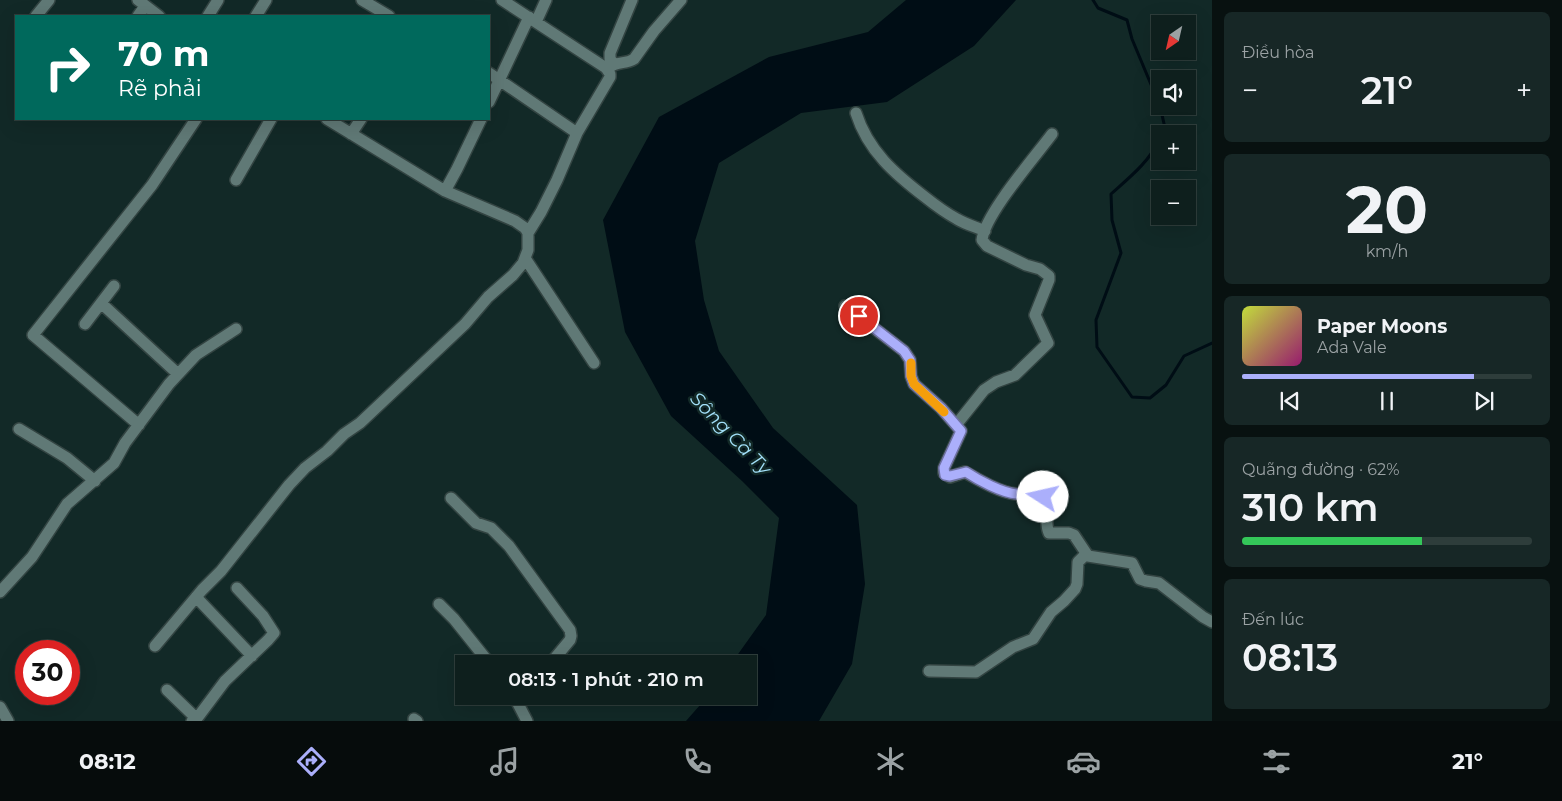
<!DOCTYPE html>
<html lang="vi">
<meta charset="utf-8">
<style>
body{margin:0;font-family:Montserrat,sans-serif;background:#172726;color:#f1f3f6;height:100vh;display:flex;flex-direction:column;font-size:19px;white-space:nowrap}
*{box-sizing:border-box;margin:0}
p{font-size:16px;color:#9ba2a4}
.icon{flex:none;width:28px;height:28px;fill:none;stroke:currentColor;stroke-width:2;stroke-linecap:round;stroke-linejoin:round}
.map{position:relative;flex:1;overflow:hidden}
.side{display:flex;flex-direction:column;gap:12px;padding:12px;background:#081110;width:350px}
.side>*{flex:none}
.guide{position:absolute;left:15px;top:15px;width:475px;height:105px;border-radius:0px;box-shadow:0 5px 20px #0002,0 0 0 1px #2e3d3b;background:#00695c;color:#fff;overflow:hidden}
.needle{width:32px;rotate:214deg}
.controls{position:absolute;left:1151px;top:15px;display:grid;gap:10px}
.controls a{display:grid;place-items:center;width:45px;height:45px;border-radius:0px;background:#0e1f1d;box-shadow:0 5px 20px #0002,0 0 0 1px #2e3d3b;font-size:25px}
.speed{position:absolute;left:15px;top:640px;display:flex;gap:10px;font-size:25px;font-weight:700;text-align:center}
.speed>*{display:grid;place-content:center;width:65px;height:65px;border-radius:50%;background:#0e1f1d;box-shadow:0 5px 20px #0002,0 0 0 1px #2e3d3b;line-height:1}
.speed .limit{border:8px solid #d22;background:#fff;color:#111}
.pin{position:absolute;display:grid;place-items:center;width:42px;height:42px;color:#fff;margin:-21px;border:2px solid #fff;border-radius:50%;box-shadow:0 1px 5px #0007}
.me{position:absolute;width:55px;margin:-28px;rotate:280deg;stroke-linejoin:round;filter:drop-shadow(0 0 4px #0008)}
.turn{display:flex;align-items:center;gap:18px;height:105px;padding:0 20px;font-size:22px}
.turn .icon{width:65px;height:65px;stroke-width:2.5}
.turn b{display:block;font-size:35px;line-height:42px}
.big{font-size:38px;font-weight:600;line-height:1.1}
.side .tile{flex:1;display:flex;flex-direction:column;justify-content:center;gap:8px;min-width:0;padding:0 18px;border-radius:8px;background:#172726}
.side .dial{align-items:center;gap:0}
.dial b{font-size:65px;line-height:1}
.song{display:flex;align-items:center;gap:15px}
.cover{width:60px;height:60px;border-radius:8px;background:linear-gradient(135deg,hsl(70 70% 55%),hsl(320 70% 35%))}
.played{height:5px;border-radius:2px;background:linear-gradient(90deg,#abaffb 80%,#2e3d3b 80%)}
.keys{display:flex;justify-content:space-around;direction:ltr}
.heat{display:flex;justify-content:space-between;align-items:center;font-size:28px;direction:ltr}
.charge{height:8px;border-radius:4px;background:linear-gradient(90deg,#34c759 62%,#2e3d3b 0)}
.trip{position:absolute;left:455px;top:655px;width:302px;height:50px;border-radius:0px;background:#0e1f1d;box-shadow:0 5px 20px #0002,0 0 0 1px #2e3d3b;font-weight:600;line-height:50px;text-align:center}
.dock{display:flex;height:80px;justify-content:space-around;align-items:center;background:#060c0c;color:#9ba2a4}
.dock .icon{width:35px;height:35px}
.dock .on{color:#abaffb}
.dock b{font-size:22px;color:#f1f3f6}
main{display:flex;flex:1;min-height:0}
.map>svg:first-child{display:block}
.water{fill:#000d15}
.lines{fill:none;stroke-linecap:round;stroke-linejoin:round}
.stream{stroke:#000d15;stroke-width:3}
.minor-casing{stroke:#334442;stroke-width:14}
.minor{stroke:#607976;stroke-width:11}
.route-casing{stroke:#6f72a3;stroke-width:12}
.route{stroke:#abaffb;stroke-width:9}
.slow{stroke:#f59e0b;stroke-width:9}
.labels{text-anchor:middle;stroke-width:5;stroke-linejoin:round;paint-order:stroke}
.water-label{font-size:19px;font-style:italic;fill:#a2dff8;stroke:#122927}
</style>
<main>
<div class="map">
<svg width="1212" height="721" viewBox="0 0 1212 721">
<rect width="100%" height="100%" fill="#122927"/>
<path class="water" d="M906 0H1016L974 46 887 102 801 113 719 163 695 241 704 300 719 351 773 428 857 505 865 584 852 664 819 721H686L708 696H749V664H731L766 615 779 518 742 481 671 416 625 332 603 220 659 117 769 57 868 32Z"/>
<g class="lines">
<path class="stream" d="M1093 0 1098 8 1127 20 1132 39 1160 106
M1160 106 1165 128 1163 134
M1160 139C1149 162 1130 177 1111 194L1112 220 1121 253 1096 320 1097 347 1132 397 1150 398 1166 385 1184 356 1212 343"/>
<defs>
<path id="minor" d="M138 0 159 16
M362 0 389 16
M36 16 49 0
M138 16 145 6
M208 16 218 0
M256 16 266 0
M536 22 546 0
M614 64 610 59V53L632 0
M607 69C618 60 625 65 634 59L654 31 681 0
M489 73 577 133
M489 102 529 17
M856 113C868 151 895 174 925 197 935 205 946 213 957 219 965 224 976 227 985 231
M327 119 445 191 515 221 525 228 528 233
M351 134 361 119
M1052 134C1035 157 985 214 982 240L987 246 1026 265 1040 269 1049 276V280L1035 315 1048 343 1015 375 996 382 984 390 956 425 961 431 944 468V473L950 477 965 472C979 480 999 492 1016 494 1025 494 1038 488 1044 499 1050 509 1044 523 1049 533H1069L1074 535 1088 556 1132 563 1140 579 1146 581 1159 583 1203 617 1212 622
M236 180 271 119
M445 191 457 169 481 119
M525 258 594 363
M101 303 178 374
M845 306 904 351 910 360 911 376 914 384 941 408 956 425
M85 324 114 286
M139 425 33 335 152 185 196 119
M19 429 67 458 95 481
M451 498 476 523 491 528 509 546 570 630 571 636 570 640 550 664
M0 592 32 557 67 504 114 463 125 443 169 384 196 355 236 329
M196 597 252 656
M439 604 454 619 490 664
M155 646 202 590 221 571 289 485 305 468 327 451 344 434 360 423 465 324 488 297 513 275 523 263 528 250V233L541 212 557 180 577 133 610 77V74L606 68 502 0
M929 671 976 672 1013 647 1033 639 1051 612 1064 601 1075 589 1077 584 1078 562 1086 554
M167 690 196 718
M514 696 527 721
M0 707 8 721
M414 719 417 721
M192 721 198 717 225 681 268 640 274 633 263 616 237 588"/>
</defs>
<use href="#minor" class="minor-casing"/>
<use href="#minor" class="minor"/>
</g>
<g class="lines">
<defs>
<path id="route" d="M859 316 904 351 910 360 911 376 914 384 941 408 961 431 944 468 945 475 950 476 966 472C978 480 1002 493 1017 494 1027 494 1035 490 1043 497"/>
</defs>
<use href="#route" class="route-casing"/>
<use href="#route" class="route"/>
<path class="slow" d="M911 363V376L914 384 944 412"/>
</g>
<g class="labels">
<g class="water-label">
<text transform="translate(731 433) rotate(46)" y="7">Sông Cà Ty</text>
</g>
</g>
</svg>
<div class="controls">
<a><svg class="needle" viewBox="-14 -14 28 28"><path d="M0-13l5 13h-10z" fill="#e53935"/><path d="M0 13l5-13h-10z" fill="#9ba2a4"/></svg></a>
<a><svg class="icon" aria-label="sound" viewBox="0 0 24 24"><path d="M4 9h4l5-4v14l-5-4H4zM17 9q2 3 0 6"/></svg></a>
<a>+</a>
<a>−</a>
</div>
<div class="speed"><div class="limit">30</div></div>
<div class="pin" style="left:859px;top:316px;background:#d93025"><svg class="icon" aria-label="arrive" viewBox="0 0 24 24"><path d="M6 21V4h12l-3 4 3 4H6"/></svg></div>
<svg class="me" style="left:1043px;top:497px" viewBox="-20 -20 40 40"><circle r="19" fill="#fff"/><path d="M0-13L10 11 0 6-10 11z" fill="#abaffb"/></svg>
<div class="trip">08:13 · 1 phút · 210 m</div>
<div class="guide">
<div class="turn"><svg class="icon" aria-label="right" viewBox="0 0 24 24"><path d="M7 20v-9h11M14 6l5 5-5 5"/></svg><div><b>70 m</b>Rẽ phải</div></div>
</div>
</div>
<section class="side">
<div class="tile"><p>Điều hòa</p>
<div class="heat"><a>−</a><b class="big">21°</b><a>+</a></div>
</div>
<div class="tile dial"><b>20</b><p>km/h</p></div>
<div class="tile">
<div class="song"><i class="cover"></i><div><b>Paper Moons</b><p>Ada Vale</p></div></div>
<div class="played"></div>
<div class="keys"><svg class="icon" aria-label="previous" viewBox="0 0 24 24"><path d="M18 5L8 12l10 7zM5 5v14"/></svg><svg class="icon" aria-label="pause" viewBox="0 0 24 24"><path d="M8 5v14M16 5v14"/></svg><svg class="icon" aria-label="next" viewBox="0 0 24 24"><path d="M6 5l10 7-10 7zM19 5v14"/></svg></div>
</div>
<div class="tile"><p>Quãng đường · 62%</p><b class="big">310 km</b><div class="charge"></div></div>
<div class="tile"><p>Đến lúc</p><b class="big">08:13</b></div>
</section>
</main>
<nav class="dock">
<b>08:12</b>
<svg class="icon on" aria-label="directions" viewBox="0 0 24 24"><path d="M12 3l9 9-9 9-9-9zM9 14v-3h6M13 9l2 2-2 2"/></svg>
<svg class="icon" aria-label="music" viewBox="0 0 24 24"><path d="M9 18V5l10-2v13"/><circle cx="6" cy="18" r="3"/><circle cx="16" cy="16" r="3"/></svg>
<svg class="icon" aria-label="phone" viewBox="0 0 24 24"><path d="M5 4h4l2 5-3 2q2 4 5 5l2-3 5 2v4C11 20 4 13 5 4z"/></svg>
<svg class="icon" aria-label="climate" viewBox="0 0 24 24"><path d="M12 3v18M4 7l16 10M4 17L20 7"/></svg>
<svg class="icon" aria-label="car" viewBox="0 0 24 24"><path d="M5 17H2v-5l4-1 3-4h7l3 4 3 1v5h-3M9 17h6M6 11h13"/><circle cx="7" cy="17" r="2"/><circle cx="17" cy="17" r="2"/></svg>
<svg class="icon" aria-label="filters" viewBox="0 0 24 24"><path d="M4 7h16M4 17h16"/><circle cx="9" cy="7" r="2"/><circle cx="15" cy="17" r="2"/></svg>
<b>21°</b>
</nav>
